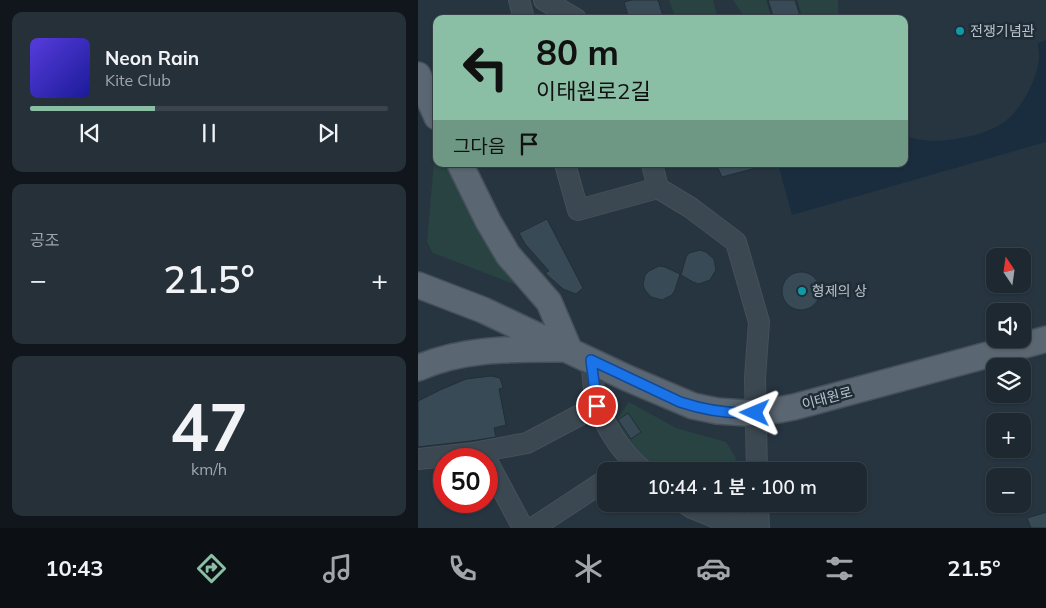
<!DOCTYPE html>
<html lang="ko">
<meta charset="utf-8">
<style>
body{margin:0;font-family:Mulish,"Noto Sans KR",sans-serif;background:#253039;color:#f1f3f6;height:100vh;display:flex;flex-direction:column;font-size:19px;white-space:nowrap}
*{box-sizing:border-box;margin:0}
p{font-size:16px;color:#a0a6ab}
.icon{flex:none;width:28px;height:28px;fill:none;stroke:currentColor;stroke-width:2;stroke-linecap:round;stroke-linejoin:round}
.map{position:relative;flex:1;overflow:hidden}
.panel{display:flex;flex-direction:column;gap:12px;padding:12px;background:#10161b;width:418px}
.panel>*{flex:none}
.hud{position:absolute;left:15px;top:15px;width:475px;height:152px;border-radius:10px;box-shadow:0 1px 4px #0004,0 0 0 1px #3b444d;background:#8abfa5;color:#111;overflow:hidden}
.needle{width:32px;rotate:347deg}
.buttons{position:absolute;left:568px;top:248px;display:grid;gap:10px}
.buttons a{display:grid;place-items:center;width:45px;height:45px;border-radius:10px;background:#1d2831;box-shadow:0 1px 4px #0004,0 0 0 1px #3b444d;font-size:25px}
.speed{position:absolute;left:15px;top:448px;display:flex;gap:10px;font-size:25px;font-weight:700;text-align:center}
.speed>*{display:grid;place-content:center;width:65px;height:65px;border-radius:50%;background:#1d2831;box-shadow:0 1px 4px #0004,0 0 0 1px #3b444d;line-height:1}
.speed .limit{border:8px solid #d22;background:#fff;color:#111}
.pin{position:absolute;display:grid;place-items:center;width:42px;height:42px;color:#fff;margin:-21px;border:2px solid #fff;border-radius:50%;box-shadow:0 1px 5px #0007}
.me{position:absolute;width:55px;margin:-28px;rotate:271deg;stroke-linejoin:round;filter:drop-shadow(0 0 4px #0008)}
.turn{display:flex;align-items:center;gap:18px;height:105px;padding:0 20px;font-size:22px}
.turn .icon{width:65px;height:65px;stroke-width:2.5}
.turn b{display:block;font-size:35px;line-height:42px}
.then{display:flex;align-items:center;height:48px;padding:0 20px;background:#0003;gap:10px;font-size:19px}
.big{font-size:38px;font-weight:600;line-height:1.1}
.panel .widget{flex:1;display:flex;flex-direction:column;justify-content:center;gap:8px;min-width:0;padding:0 18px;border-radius:10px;background:#253039}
.panel .dial{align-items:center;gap:0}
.dial b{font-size:65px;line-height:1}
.song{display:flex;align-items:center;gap:15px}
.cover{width:60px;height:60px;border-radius:8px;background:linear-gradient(135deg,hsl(250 70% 55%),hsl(240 70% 35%))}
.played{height:5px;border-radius:2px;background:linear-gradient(90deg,#8abfa5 35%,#3b444d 35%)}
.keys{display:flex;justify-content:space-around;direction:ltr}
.heat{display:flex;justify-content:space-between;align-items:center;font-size:28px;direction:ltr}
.trip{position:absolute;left:179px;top:462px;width:270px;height:50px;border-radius:10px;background:#1d2831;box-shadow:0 1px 4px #0004,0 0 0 1px #3b444d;font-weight:600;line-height:50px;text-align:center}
.menu{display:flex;height:80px;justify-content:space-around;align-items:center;background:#0c1014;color:#a0a6ab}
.menu .icon{width:35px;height:35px}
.menu .selected{color:#8abfa5}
.menu b{font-size:22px;color:#f1f3f6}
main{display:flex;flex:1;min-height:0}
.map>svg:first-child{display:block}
.green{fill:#294242}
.water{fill:#1a2d3f}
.building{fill:#394a57;stroke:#222e38}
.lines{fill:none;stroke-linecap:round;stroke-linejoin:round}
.minor-casing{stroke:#45505a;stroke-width:22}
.major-casing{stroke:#45505a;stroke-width:28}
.minor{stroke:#3b4751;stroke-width:20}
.major{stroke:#5a6671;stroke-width:25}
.route-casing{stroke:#114b97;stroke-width:12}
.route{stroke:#1a73e8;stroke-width:9}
.culture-dot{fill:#0f9aa8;stroke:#202c36;stroke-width:2}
.labels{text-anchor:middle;stroke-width:5;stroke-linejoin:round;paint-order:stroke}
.poi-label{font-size:14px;fill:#b8c2cb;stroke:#202c36;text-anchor:start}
.street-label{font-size:14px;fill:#b8c2cb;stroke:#202c36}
</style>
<main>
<section class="panel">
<div class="widget">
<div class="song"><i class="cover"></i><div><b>Neon Rain</b><p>Kite Club</p></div></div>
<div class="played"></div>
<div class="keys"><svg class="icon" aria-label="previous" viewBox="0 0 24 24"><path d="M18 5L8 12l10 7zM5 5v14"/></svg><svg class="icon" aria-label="pause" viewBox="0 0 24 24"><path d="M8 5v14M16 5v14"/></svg><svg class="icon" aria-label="next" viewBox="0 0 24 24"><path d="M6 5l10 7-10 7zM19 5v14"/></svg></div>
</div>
<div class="widget"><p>공조</p>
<div class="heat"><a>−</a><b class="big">21.5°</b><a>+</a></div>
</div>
<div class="widget dial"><b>47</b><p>km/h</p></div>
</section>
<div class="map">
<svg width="629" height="528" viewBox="0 0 629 528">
<rect width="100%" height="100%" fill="#273541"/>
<path class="green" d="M251 0H295L300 19H258Z
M315 0H348L354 19 327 18Z
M379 0H420V19H385Z
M17 150 19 152V164H31L104 287 15 253 9 242Z
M211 402 258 428 308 442 318 458 317 471H238L219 457 198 421Z"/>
<path class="water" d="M628 40V142L374 215 360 164H486V135C502 142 519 142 536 139 552 137 573 132 586 122 604 109 619 80 621 58 621 53 620 48 620 43Z"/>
<path class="building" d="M214 0H240L246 19H211L206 2Z
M350 0H377L383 19H356Z
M298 164H338V168L304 177Z
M129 219 165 288 158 294 145 289 127 273 131 271 107 244 101 233Z
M282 250 288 252 296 259 298 270 292 280 281 284 275 282 263 275 268 257 271 253Z
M241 266 247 267 262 274 257 290 254 295 244 300 233 297 227 290 225 285 227 275 231 271Z
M364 291a19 19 0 1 1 38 0a19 19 0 1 1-38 0Z
M73 376 82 378 85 388 81 389 88 425 76 428 78 437 53 441 0 447V401L22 390 48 379Z
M210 413 223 432 213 439 200 420Z
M629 512V528H613L609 518Z"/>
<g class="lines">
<defs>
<path id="minor" d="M101 0 106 19
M126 0 158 19
M147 164 160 210 240 188 234 164
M240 188 273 208 318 242 341 322 337 378 339 471
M173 360C175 374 175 395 180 407 190 431 206 455 226 471
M0 459 55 453 109 443 179 406
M69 461 105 528
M268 504 274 508 313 524 341 525
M340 504 341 528
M115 528 188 480"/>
<path id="major" d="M0 75 19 117
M42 164 70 221 90 255 131 302 151 349
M0 285 65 310 209 378 275 406 299 411 328 413 360 410 376 407 629 339
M0 368C45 348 95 349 143 349"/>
</defs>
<use href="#minor" class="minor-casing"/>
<use href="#major" class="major-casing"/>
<use href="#minor" class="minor"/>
<use href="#major" class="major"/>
</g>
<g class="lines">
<defs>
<path id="route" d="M179 406 173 360 262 402C286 410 311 414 337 413"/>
</defs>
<use href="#route" class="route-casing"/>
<use href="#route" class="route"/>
</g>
<g class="culture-dot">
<circle cx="542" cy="31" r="5"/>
<circle cx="384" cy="291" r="5"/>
</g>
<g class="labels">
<g class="poi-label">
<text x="552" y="36">전쟁기념관</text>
<text x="394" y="296">형제의 상</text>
</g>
<g class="street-label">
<text transform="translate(409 398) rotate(-15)" y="5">이태원로</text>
</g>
</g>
</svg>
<div class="buttons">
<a><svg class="needle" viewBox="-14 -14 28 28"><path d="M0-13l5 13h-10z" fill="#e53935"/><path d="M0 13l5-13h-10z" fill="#a0a6ab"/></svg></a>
<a><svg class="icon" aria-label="sound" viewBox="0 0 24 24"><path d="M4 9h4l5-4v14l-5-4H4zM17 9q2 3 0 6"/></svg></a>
<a><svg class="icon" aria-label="layers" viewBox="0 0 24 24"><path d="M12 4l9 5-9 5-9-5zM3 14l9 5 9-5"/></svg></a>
<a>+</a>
<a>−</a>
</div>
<div class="speed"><div class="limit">50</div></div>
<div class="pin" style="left:179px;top:406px;background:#d93025"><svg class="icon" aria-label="arrive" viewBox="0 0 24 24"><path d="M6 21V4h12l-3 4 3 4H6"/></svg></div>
<svg class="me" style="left:337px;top:413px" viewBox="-20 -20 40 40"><path d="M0-17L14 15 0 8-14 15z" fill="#1a73e8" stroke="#fff" stroke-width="4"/></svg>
<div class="trip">10:44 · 1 분 · 100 m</div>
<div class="hud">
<div class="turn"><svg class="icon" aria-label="left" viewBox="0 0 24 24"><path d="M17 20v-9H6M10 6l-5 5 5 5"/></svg><div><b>80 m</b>이태원로2길</div></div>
<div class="then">그다음<svg class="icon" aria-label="arrive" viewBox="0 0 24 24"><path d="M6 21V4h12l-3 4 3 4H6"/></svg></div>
</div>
</div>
</main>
<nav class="menu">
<b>10:43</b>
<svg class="icon selected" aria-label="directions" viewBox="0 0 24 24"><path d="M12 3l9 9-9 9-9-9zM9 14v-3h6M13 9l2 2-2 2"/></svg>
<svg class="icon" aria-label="music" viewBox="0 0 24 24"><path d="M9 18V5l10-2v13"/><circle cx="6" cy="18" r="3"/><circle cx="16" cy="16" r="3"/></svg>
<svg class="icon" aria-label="phone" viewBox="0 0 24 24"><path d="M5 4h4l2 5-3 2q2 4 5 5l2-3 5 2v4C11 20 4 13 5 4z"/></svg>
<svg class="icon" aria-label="climate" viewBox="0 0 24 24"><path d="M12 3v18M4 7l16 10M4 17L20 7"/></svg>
<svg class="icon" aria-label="car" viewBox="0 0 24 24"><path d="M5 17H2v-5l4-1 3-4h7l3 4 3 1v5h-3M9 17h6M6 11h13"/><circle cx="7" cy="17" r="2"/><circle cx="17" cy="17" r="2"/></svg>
<svg class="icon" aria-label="filters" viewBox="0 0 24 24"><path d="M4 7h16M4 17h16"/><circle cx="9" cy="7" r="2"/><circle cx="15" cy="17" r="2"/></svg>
<b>21.5°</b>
</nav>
